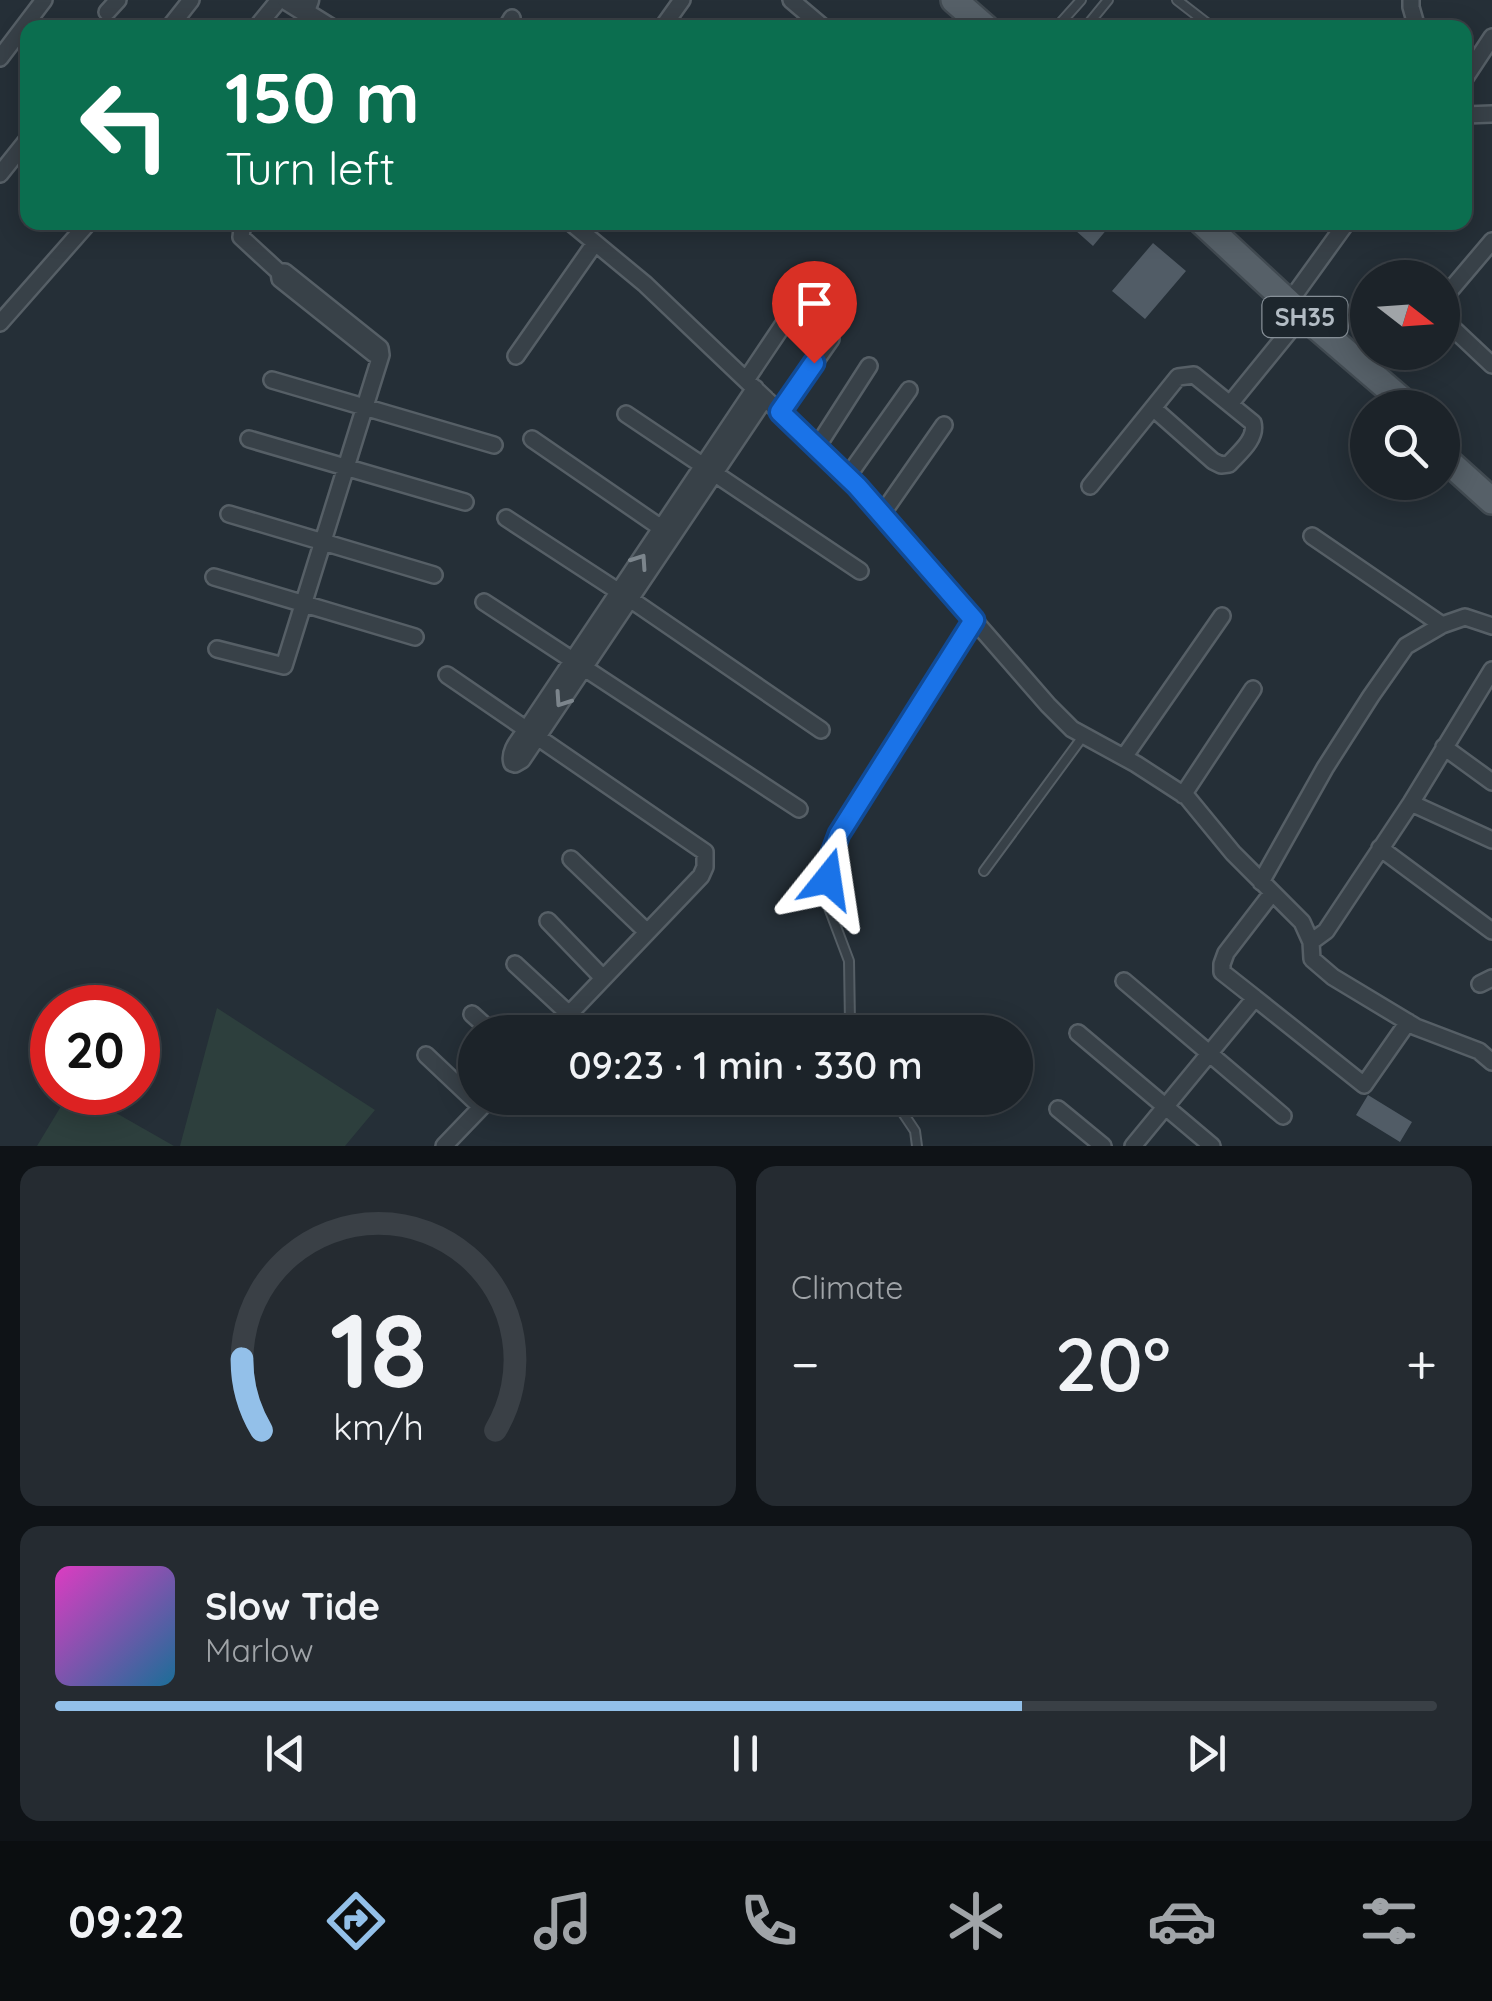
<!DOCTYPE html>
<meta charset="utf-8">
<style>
body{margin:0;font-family:Quicksand,sans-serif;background:#252b31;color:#f1f3f6;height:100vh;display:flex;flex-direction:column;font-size:38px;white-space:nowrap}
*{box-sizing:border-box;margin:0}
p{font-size:32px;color:#a0a4a8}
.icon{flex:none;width:55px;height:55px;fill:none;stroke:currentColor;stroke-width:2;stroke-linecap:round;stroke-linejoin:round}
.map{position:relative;height:1146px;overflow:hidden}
.details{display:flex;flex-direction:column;gap:20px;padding:20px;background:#0f1317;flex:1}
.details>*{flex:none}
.guide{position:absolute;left:20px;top:20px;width:1452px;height:210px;border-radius:20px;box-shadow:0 5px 25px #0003,0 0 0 2px #3a4046;background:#0b6e4f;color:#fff;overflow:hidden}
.needle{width:65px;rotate:107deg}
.controls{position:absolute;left:1350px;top:260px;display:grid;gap:20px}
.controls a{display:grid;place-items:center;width:110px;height:110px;border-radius:50%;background:#1c2329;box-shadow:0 5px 25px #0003,0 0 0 2px #3a4046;font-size:50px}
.speed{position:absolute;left:30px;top:985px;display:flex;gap:20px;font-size:50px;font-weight:700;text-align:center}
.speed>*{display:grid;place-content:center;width:130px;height:130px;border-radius:50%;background:#1c2329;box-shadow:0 5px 25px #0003,0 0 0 2px #3a4046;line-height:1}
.speed .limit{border:15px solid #d22;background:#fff;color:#111}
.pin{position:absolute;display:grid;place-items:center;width:85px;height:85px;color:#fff;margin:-102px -42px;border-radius:50% 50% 50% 0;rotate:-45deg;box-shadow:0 0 10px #0007}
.pin .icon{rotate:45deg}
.me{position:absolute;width:110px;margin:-55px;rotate:15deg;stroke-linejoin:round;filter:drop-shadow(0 0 8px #0008)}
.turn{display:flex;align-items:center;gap:35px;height:210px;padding:0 40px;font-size:45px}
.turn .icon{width:130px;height:130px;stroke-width:2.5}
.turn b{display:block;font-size:70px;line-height:85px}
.big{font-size:75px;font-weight:600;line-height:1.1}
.details .widget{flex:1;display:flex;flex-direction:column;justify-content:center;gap:15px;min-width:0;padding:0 35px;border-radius:20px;background:#252b31}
.details .dial{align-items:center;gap:0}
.dial svg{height:260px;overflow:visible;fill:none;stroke:#3a4046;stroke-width:7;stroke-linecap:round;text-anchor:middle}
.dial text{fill:#f1f3f6;stroke:none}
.song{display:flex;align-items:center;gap:30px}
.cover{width:120px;height:120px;border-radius:15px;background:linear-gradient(135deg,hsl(310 70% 55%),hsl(200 70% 35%))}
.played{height:10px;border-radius:5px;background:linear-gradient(90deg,#93c0e9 70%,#3a4046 70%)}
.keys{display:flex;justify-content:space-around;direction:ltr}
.heat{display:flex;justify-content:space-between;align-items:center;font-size:55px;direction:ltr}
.details .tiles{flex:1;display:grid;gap:20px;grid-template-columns:1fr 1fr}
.widget:last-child{grid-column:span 2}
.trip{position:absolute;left:458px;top:1015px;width:575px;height:100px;border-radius:50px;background:#1c2329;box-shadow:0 5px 25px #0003,0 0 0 2px #3a4046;font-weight:600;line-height:100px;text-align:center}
.dock{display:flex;height:160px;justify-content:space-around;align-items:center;background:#0b0e10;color:#a0a4a8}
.dock .icon{width:70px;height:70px}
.dock .on{color:#93c0e9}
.dock b{font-size:45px;color:#f1f3f6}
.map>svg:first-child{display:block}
.green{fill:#2d3f3d}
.building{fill:#515c66}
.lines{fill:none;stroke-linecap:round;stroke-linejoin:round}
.service-casing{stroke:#565f66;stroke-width:12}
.minor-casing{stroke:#565f66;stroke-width:20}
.tertiary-casing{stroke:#565f66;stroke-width:25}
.primary-casing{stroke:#414a51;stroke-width:30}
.service{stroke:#384148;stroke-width:8}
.minor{stroke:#384148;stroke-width:15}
.tertiary{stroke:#384148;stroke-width:20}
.primary{stroke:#566068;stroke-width:25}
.oneway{stroke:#7c858c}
.route-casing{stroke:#114b97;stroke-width:25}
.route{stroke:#1a73e8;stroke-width:18}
.labels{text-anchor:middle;stroke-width:10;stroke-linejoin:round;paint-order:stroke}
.shield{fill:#1d262d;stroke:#868f97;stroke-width:2.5}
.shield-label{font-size:25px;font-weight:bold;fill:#b3bcc4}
</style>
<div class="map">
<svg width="1492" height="1146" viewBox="0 0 1492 1146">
<rect width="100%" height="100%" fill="#252f37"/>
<path class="green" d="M217 1008 375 1110 345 1146H180Z
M69 1093H81L174 1146H37Z"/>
<path class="building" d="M1066 222H1113L1093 246Z
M1153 243 1186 271 1145 319 1112 291Z
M1368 1095 1412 1122 1400 1142 1356 1115Z"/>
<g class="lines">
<defs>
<path id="service" d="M1177 0 1208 24
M1056 28 1081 0
M1085 28 1108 0
M984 871 1084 735
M853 1032 850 1022 849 961 826 900 833 846 974 620
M893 1098 915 1131 917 1146"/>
<path id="minor" d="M791 0 824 28
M1411 0V7L1417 28
M304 10 333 28
M107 12 118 0
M169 28 191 0
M256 28 279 0
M506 28 512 18
M662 28 682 0
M0 58 44 0
M1465 78 1492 37
M1465 115 1492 114
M0 174 28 139
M243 222 241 237 279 272
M570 222 645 284 857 486 1048 705 1072 729 1136 764 1187 797 1233 853 1302 922 1311 942 1312 959 1333 977 1416 1027 1479 1051 1492 1062
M1442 300 1492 241
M1285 308 1347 222
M1442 318 1492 365
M0 323 89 222
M516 356 595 243
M1370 372 1391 352
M272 380 494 445
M746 380 791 313
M755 388 526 730C520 739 508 751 512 763L515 764 522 760 765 398
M1230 404 1296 323
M780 412 831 339
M626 414 860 571
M249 439 465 502
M532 439 670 534
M817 447 869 366
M848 476 909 390
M1090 486 1178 377 1194 375 1253 423C1257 439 1239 453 1229 464L1221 465 1213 461 1153 408
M229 514 434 575
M882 514 944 425
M506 518 630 599 821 730
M1312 536 1442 625
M214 577 415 637
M484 602 799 809
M217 649 284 666 381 355 380 348 285 272H279L280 279 374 354 381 355
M447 675 705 852V867L701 876 552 1032
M1444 747 1492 782
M1124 757 1222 616
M1183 795 1253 689
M1411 803 1492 840
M1380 848 1492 931
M571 859 647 932
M1261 882 1325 768 1371 696 1406 646 1442 625 1465 617 1492 626
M548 921 603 978
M1311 942 1326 931 1411 803 1492 670
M515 964 569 1014
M1124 981 1283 1116
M1480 984 1492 978
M1255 998 1364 1085 1408 1022
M472 1014 492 1032
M1078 1033 1212 1146
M426 1055 481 1107
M1058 1109 1103 1146
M444 1146 490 1098
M1133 1146 1255 998 1222 972V964L1226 953 1272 893"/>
<path id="tertiary" d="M288 0 304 10 308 0"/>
<path id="primary" d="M954 0 986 28
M1202 222 1289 303 1411 408
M1442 456 1492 501"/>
</defs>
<use href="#service" class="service-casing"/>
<use href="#minor" class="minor-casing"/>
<use href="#tertiary" class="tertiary-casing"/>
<use href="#primary" class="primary-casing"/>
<use href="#service" class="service"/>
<use href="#minor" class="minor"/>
<use href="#tertiary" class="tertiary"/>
<use href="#primary" class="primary"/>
</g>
<defs><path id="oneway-chevron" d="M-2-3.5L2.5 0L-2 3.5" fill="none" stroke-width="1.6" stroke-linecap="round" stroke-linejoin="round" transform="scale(2.5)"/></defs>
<g class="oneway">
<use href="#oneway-chevron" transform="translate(640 561) rotate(-56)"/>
<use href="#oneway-chevron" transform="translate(562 700) rotate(124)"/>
</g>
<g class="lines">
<defs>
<path id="route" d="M814 363 780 412 857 486 974 620 839 834 830 858 828 879"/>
</defs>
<use href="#route" class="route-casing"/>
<use href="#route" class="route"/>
</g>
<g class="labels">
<rect class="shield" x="1262.5" y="297" width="85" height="40" rx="8"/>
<g class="shield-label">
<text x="1305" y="326">SH35</text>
</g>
</g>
</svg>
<div class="controls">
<a><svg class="needle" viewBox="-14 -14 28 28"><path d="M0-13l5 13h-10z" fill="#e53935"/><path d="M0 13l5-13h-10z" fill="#a0a4a8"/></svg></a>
<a><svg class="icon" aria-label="search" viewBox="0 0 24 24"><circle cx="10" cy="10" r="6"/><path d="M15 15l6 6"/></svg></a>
</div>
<div class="speed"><div class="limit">20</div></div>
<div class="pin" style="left:814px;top:363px;background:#d93025"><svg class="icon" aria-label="arrive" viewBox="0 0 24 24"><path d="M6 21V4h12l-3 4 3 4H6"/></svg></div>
<svg class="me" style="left:828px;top:879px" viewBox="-20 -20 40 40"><path d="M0-17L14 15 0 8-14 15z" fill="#1a73e8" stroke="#fff" stroke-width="4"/></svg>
<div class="trip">09:23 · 1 min · 330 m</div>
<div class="guide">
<div class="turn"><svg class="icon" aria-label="left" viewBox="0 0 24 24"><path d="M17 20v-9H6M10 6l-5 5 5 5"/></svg><div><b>150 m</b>Turn left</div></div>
</div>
</div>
<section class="details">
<div class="tiles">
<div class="widget dial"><svg viewBox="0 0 100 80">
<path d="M14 69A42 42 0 1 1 86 69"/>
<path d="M14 69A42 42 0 0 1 8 47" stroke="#93c0e9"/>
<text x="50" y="56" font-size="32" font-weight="700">18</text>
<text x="50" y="72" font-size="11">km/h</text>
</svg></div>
<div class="widget"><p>Climate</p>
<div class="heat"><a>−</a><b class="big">20°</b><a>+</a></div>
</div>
<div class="widget">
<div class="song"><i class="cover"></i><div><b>Slow Tide</b><p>Marlow</p></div></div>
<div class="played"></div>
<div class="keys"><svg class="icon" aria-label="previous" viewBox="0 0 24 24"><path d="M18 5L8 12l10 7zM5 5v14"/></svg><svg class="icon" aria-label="pause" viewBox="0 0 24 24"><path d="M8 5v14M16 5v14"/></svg><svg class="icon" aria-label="next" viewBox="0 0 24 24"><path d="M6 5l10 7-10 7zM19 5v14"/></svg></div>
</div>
</div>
</section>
<nav class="dock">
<b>09:22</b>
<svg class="icon on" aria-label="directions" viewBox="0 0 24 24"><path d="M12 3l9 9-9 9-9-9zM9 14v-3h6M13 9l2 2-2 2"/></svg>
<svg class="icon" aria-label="music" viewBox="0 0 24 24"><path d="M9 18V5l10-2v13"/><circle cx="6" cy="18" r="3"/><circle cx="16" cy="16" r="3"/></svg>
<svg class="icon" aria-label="phone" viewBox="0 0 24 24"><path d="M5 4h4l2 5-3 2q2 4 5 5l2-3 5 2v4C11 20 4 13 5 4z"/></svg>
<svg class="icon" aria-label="climate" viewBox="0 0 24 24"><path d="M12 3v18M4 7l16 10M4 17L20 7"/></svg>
<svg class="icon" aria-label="car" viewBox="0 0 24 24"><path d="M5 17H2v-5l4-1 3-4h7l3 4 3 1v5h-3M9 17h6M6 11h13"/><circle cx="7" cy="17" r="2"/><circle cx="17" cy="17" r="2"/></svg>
<svg class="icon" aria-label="filters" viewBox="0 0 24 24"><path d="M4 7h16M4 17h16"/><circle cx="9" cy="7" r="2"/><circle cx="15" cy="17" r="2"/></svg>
</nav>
